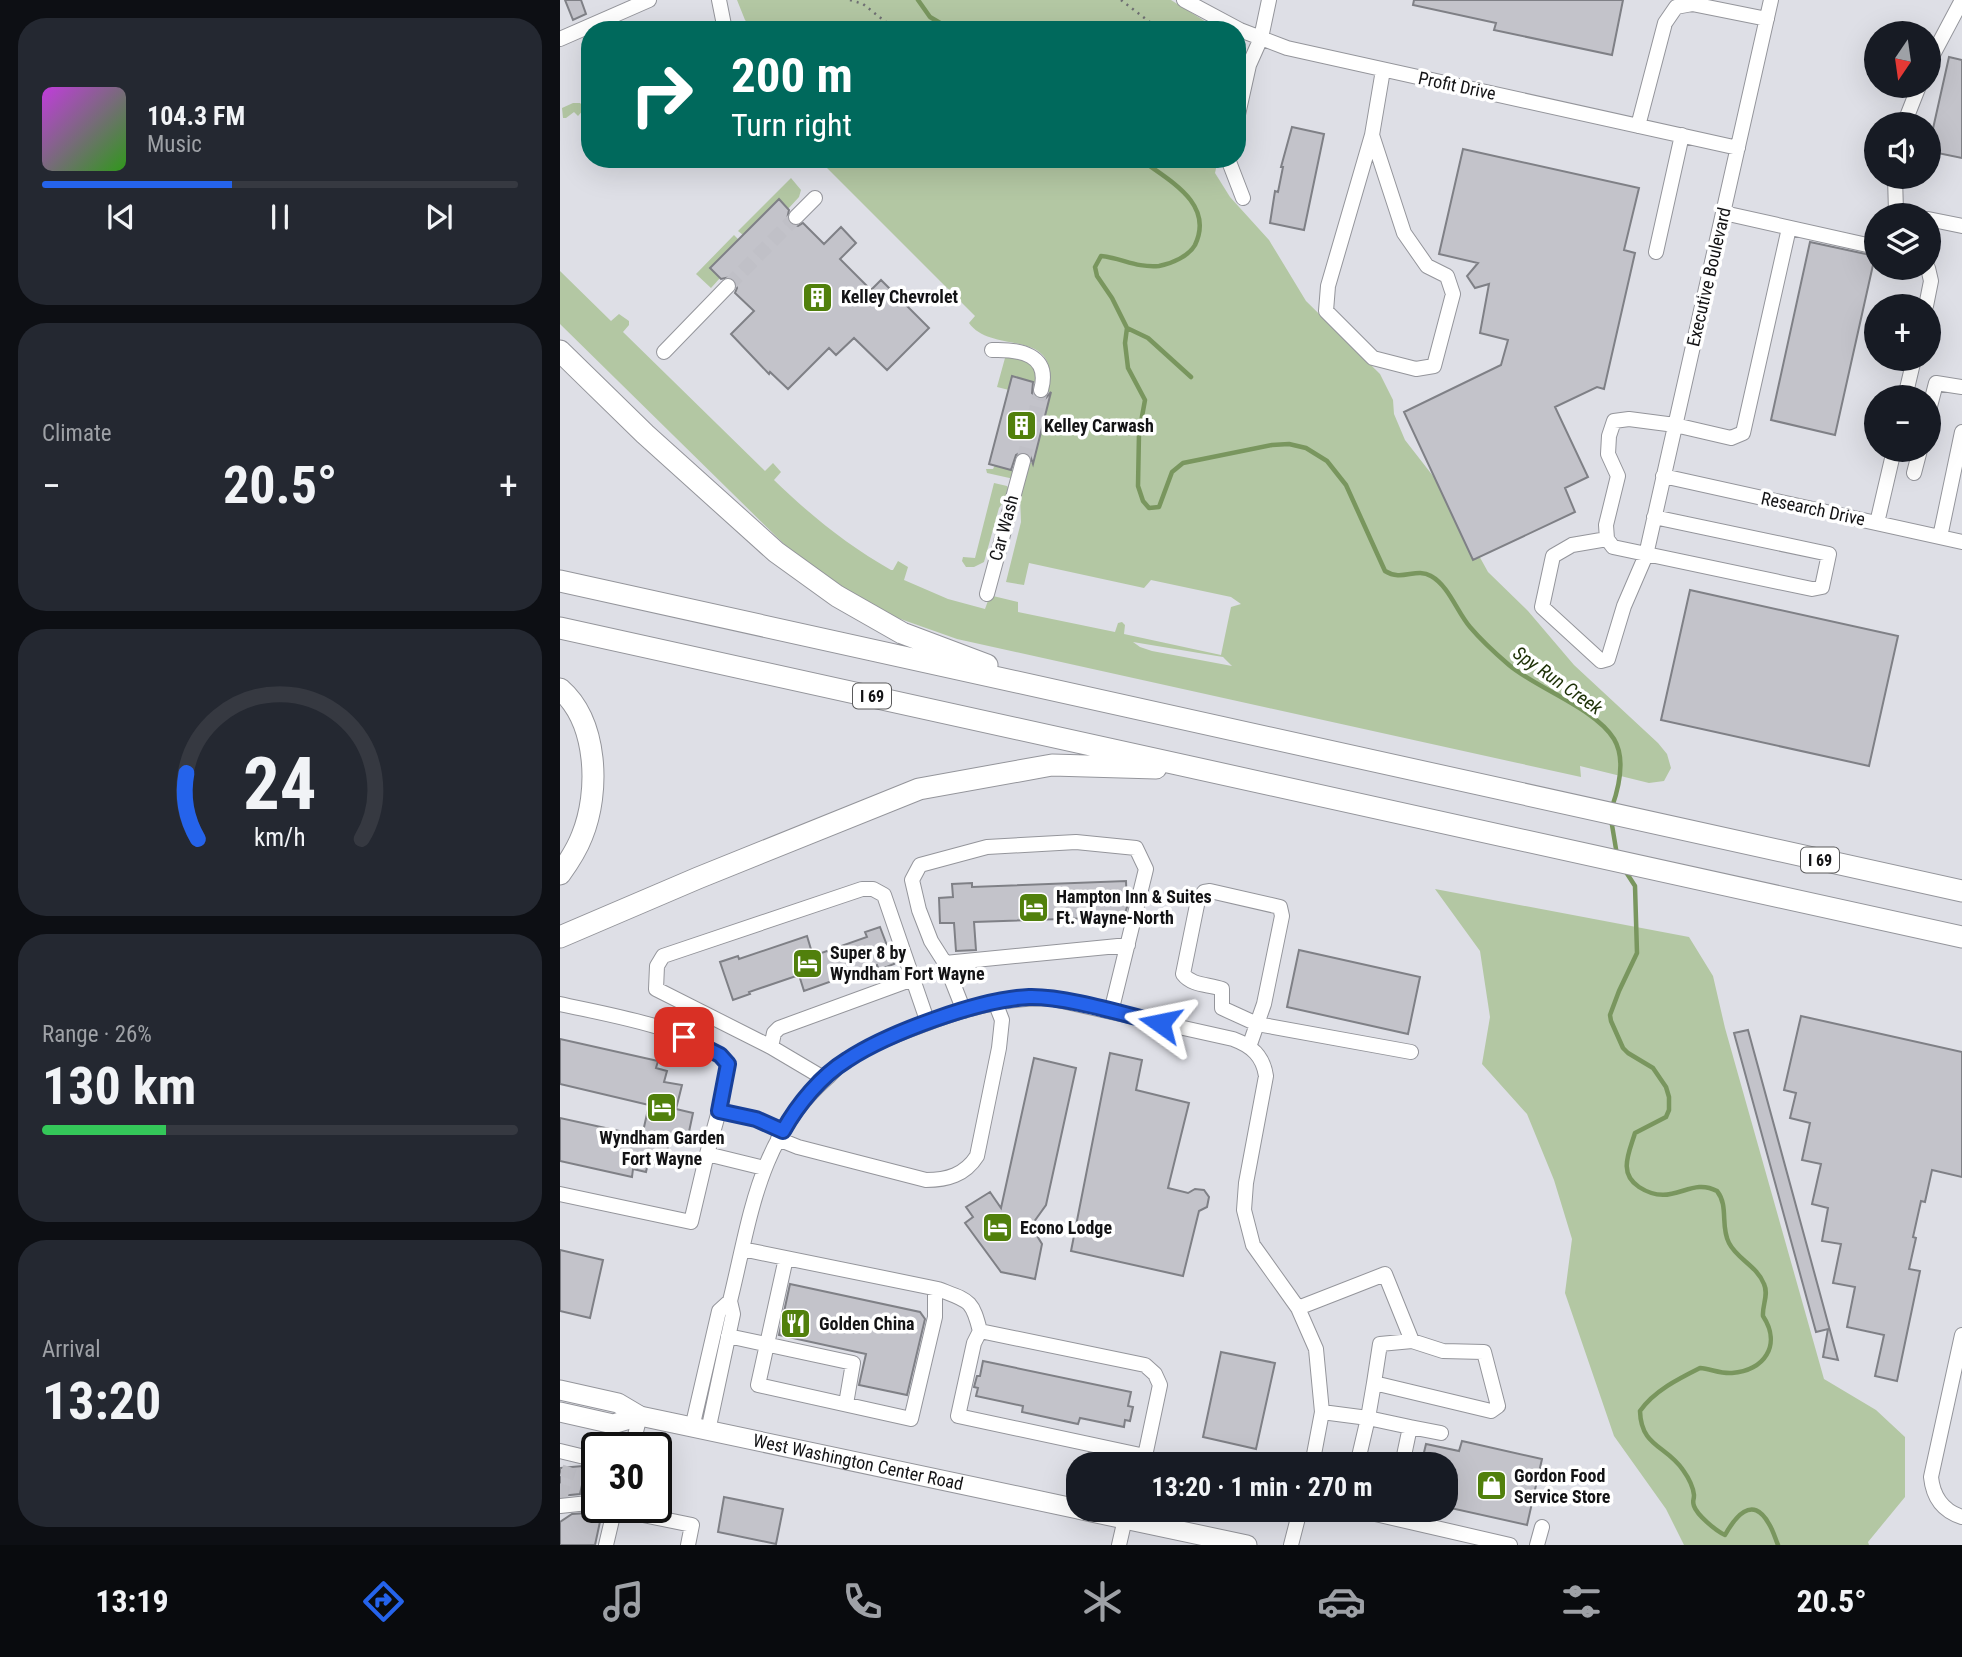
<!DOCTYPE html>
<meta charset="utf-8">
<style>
body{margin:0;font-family:"Roboto Condensed",sans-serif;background:#242831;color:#f1f3f6;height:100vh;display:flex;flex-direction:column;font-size:26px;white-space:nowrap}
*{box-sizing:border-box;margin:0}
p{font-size:23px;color:#9ea1a6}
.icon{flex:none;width:38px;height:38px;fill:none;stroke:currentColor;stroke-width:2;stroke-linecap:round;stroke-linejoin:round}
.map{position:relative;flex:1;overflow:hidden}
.details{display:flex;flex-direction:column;gap:18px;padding:18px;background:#0d0f14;width:560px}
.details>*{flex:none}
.hud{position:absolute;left:21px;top:21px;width:665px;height:147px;border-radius:28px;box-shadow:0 7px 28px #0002;background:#00695c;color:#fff;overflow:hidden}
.needle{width:46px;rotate:193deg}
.buttons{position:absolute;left:1304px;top:21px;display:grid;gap:14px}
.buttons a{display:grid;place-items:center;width:77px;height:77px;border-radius:50%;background:#171b24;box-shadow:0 7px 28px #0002;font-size:35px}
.speed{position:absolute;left:21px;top:1432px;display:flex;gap:14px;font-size:35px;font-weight:700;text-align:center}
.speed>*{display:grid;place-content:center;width:91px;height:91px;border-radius:50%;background:#171b24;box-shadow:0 7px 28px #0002;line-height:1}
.speed .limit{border:4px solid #111;border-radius:10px;background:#fff;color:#111}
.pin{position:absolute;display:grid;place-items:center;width:60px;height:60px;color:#fff;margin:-30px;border-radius:14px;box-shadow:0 4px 10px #0006}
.me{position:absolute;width:77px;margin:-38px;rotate:282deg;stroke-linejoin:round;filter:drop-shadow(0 0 5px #0008)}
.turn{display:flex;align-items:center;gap:24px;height:147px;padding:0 35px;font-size:32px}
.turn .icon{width:91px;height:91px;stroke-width:2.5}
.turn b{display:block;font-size:49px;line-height:60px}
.big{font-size:52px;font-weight:700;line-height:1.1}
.details .card{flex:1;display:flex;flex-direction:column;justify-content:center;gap:10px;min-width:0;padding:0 24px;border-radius:28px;background:#242831}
.details .dial{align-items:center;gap:0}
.dial svg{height:182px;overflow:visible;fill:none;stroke:#363941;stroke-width:7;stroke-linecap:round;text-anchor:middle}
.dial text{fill:#f1f3f6;stroke:none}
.song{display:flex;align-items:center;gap:21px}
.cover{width:84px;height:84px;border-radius:10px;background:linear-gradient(135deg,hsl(290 70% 55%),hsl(110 70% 35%))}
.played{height:7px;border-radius:4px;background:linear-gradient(90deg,#2563eb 40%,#363941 40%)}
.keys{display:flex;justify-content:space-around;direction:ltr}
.heat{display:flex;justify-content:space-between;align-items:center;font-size:38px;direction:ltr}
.charge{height:10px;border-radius:5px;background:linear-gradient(90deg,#34c759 26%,#363941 0)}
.trip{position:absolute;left:506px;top:1452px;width:392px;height:70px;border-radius:28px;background:#171b24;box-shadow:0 7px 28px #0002;font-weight:700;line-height:70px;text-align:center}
.tabs{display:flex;height:112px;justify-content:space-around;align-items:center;background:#090b0e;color:#9ea1a6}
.tabs .icon{width:49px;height:49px}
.tabs .current{color:#2563eb}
.tabs b{font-size:32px;color:#f1f3f6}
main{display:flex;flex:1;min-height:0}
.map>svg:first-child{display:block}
.green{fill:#b3c7a3;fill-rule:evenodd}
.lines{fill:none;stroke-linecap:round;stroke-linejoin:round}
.stream{stroke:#79965e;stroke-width:4.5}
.building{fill:#c3c3ca;stroke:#7f8086;stroke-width:2}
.minor-tunnel{stroke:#c0c0c7;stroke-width:14;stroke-dasharray:14 7;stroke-linecap:butt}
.minor-casing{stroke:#94959b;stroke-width:16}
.major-casing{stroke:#94959b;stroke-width:21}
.highway-casing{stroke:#94959b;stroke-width:23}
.path{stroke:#6f6f73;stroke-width:2.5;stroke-dasharray:2 5;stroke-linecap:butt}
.minor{stroke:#fff;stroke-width:14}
.major{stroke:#fff;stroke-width:19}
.highway{stroke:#fff;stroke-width:21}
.route-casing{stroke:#184099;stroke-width:18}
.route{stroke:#2563eb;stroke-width:12}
.labels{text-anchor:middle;stroke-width:7;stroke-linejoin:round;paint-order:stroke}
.shield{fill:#fff;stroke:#5a5a5b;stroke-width:2}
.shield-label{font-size:16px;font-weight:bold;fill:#131315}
.street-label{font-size:18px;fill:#131315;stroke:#fff}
.poi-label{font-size:18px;font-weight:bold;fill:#131315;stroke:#fff;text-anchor:start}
.water-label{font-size:19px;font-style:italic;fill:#1d3006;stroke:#fff}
</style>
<main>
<section class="details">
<div class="card">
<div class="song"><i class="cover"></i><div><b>104.3 FM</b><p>Music</p></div></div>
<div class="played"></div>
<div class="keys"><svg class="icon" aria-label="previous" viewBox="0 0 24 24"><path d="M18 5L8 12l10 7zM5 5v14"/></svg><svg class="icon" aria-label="pause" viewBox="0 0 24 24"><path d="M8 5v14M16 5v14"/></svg><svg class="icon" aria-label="next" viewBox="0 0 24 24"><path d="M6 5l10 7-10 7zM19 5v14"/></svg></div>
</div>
<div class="card"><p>Climate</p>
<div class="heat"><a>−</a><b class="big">20.5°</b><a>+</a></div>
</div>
<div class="card dial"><svg viewBox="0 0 100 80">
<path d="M14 69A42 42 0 1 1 86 69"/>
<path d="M14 69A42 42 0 0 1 9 40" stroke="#2563eb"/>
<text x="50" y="56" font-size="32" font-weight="700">24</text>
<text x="50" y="72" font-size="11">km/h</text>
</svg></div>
<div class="card"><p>Range · 26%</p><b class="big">130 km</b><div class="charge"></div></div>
<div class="card"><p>Arrival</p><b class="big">13:20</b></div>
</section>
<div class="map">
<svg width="1402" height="1545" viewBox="0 0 1402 1545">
<rect width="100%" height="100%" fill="#dedfe6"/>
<path class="green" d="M177 0H611L659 30H194L185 20Z
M677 40C695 52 682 75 677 92Z
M13 103H20L25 108 18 116 14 112 6 118H3L2 108Z
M258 159H658L655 173 670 197 709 240 746 301 820 374 833 400 834 414 845 440 880 485 928 572 968 611 1014 665 1098 743 1107 754 1111 768 1104 781 1089 783 1020 766 1021 777 397 639 332 616 270 580 227 547 0 324V271L51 321 59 314 69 321V325L63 332 205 471 213 463 221 472 214 480C250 515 287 545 331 570H333L338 561 348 567 344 580 388 599 425 609 429 598 433 596 458 602V612L555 632 558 623 562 622 565 625 564 634 661 655 671 607 681 604 671 597 591 580 584 588 469 563 464 585 446 582 461 522 460 496 468 462 473 463 491 393 488 392C502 325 432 356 409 323L415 316ZM573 642 663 657 672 666 592 651 580 647Z
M231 178 241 190 239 197 228 209 219 200 183 235 178 231Z
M174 235 179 240 150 268 160 278 151 288 136 274Z
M448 355C465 361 478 363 476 383L453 377 449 390 437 387 445 358Z
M435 465 454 470V479L427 473 426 469H433Z
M434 483 447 486 451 492 439 508 424 562 414 567H406L402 561 403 557 415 558Z
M875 889 1129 937 1153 976 1165 1028 1264 1379 1316 1410 1345 1437V1497L1308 1542 1309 1545H1124L1106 1509 1054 1436 1005 1293 1012 1239 994 1180 967 1114 922 1064 930 1017 920 951Z"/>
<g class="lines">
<path class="stream" d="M358 0 370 17 392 30
M580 159C608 180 655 203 635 245 629 256 611 264 599 266 576 268 562 258 541 256L535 267 537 276 552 298 567 328 588 338 631 377
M567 328 565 343 568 368 585 400 579 433 578 486 583 501 589 508 599 507 612 472 623 463 712 445 729 444 746 448 767 461 786 485 825 571C842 582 856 567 871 576 889 586 897 612 910 627 921 640 935 653 949 665 976 688 1035 708 1054 739 1066 759 1059 787 1052 807
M1051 819 1057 855
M1066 872 1075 886 1077 953 1059 991 1050 1015 1051 1021 1063 1048 1068 1053 1093 1068 1106 1087 1109 1097V1110L1106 1117 1075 1133C1069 1153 1058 1173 1079 1187 1113 1209 1129 1176 1157 1191 1169 1206 1160 1226 1169 1243 1177 1259 1197 1266 1204 1284 1209 1295 1202 1305 1203 1316 1222 1345 1204 1371 1172 1373 1161 1374 1151 1369 1140 1368 1118 1379 1094 1391 1080 1411 1081 1447 1106 1445 1123 1470 1128 1477 1133 1486 1134 1495 1134 1501 1132 1500 1134 1506 1137 1515 1156 1531 1165 1535 1174 1519 1192 1493 1209 1524 1213 1530 1215 1538 1218 1545"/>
</g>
<path class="building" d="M5 0H21L26 14 13 20Z
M854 0H1063L1052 55 934 30 936 23 853 5Z
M1389 57 1402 60V158L1368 151Z
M732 127 764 134 744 230 710 223 715 191 718 192 723 167H721Z
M903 149 1079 188 1064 250 1075 253 1044 389 1037 387 995 407 1028 477 1005 488 1015 512 913 560 844 412 941 365 948 340 920 333 929 284 915 288 907 276 918 263 879 254Z
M219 199 229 210 227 219 230 224 238 226 243 223 264 244 281 227 296 243 280 259 311 290 321 280 369 328 327 370 294 338 276 355 269 348 228 389 210 372 209 374 171 334 194 311 175 293 177 288 175 280 170 277 161 279 150 268Z
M1250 242 1315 256 1275 435 1211 420Z
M452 376 473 382 472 393 479 399H485L491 392 473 464 470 455 461 452 456 455 451 470 429 464Z
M1130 590 1338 636 1309 766 1101 720Z
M566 881 567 907 564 917 414 922 416 950 396 951 394 923H380L379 898 393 897 392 884 412 883V887Z
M320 927 334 964 319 970 317 965 244 991 239 975 189 992 190 994 173 1000 160 962 178 956 179 959 247 936 253 956 307 937 305 932Z
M739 950 860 977 848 1034 727 1007Z
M1241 1016 1402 1052V1177L1372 1170 1365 1202 1361 1201 1353 1237 1356 1238 1349 1269 1360 1271 1337 1381 1315 1376 1324 1335 1287 1327 1295 1287 1273 1283 1281 1244 1262 1241 1268 1208 1252 1204 1261 1164 1242 1160 1250 1123 1230 1118 1236 1093 1224 1090Z
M1188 1030 1250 1257 1278 1360 1263 1357 1268 1329 1256 1332 1174 1033Z
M0 1039 98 1061 96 1068 107 1071 104 1082 122 1085 116 1109 133 1113 126 1146 109 1142 104 1166 88 1163 86 1172 73 1169 72 1177 0 1161V1118L82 1136 89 1105 0 1084Z
M550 1053 582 1060 576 1090 629 1103 608 1188 628 1193 635 1189 644 1190 649 1197 647 1207 639 1211 623 1276 511 1251Z
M474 1058 516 1068 486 1205 471 1226 482 1244 475 1279 441 1272 405 1223 413 1217 406 1207 430 1192 441 1208Z
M0 1250 43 1260 30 1318 0 1311Z
M230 1284 360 1312 365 1319 347 1395 299 1385 306 1354 219 1335Z
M661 1352 715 1363 696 1449 643 1437Z
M423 1361 571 1392 568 1406 573 1407 570 1421 565 1420 564 1427 520 1418 518 1424 462 1412 463 1406 416 1396 418 1388 414 1387 417 1376H420Z
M902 1441 982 1459 967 1525 886 1507V1465H861L866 1444 899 1451Z
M23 1466 26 1467 20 1494 0 1496V1468Z
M164 1497 223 1509 216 1544 158 1532Z
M28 1513 41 1517 35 1545H0V1522L12 1514Z"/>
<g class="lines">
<path class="minor-tunnel" d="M168 286 236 217
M463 461 481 390
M0 1498 10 1467"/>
<defs>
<path id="minor" d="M159 0 165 30
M624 0 680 30 727 48 1178 148
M0 39 89 0
M1368 64 1402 0
M677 119 689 65 701 38 709 0
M1344 124 1359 86
M1078 126 1105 23 1116 7 1132 4 1207 19
M812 135 768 286 766 311 813 358 856 369 874 366 893 294 887 276 867 266 844 233 812 135 823 70
M668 159 683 198
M1335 177 1336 212 1351 215
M1164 213 1316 247
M236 217 255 198
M1368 219 1402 226
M1096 252 1122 135
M1366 306 1371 281 1368 268
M432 350C459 349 491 354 481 390
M104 352 168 286
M1345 397 1354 359
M1368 414 1376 383 1402 387
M1354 473 1360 450
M1103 476 1402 542
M1094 517 1269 554 1262 587 1252 589 1053 547 1047 539 1046 525 1058 476 1048 454 1049 436 1054 421 1069 419 1115 425 1171 438 1183 433 1229 228
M1317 523 1334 450
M1380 537 1402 432
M1047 539 1012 545 993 556 982 607 1041 661 1048 659 1064 606 1086 555 1211 0
M427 594 463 461
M650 891 720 907 722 916 704 1004 697 1024 662 1008V989C649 984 632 986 623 974L638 900 644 892Z
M385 963 568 945
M0 1004C44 1014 140 1029 168 1064L159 1111 196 1119 223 1131
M404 1011 385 963 371 941 359 910 352 880 360 865 427 847 516 842 576 848 586 869 551 1012
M211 1047 214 1033 219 1028 353 979
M689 1047 697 1024 851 1052
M265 1079 211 1047 96 989 97 966 103 956 302 889H313L324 895 368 1023
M218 1139 238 1147 366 1180C387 1180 405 1175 417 1156L439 1048 442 1020 435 1002
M147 1154 159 1111
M0 1194 131 1222 147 1154 204 1168
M182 1249 378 1289C409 1301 412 1299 420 1331L414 1343 398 1416 585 1456 600 1385 595 1374 585 1365 420 1331
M226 1258 198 1385 351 1419 375 1317V1289
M738 1308 825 1274 852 1341
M1402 1335 1371 1477C1373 1497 1383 1511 1402 1517
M168 1336 293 1363 286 1404
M814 1383 820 1344 852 1341 883 1351 924 1352 938 1406 931 1411 814 1383 808 1418 850 1427 842 1465
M762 1412 808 1418 797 1465
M850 1427 881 1433
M132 1428 159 1311 170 1301
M148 1431 173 1314 170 1301C191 1216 198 1138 268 1077 274 1071 280 1064 288 1059 311 1044 338 1034 365 1024 406 1008 449 996 493 999L673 1039C692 1046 703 1056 706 1076L686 1183 684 1210 693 1245 738 1308 756 1349 762 1412 752 1465
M72 1447 80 1416
M0 1451 37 1460
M0 1506 37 1502
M54 1509 132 1525 128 1545
M798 1510 950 1545
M46 1545 55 1507
M559 1545 565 1519
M731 1545 740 1510
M977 1545 982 1527"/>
<g id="major">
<path id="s1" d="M0 1390 58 1403 80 1416 518 1509"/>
<path d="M0 1412 53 1424 80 1416"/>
<path d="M522 1510 687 1545"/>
</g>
<path id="highway" d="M0 351 85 434 216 552 277 596 342 633 427 665
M0 581 1402 891
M0 628 1402 937
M0 689C38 722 40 792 22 836 17 849 8 863 0 874
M0 937 138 878 359 789 492 765 596 768"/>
</defs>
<use href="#minor" class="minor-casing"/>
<use href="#major" class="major-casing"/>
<use href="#highway" class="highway-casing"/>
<path class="path" d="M290 0 303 4 336 30
M561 0 600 30
M627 30 632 21"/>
<use href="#minor" class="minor"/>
<use href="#major" class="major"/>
<use href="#highway" class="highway"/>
</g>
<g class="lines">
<defs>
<path id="route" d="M124 1037 160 1055 168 1064 159 1111 196 1119 223 1131C238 1104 261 1076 287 1060 328 1033 420 999 469 997 505 996 563 1014 600 1023"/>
</defs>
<use href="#route" class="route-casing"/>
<use href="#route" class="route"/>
</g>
<defs>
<symbol id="building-square" viewBox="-11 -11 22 22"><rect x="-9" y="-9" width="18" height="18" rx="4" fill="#51800c" stroke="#fff"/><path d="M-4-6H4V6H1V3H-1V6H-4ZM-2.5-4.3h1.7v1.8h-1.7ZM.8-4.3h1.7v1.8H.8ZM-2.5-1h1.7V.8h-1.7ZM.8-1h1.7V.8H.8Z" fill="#fff"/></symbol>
<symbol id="hotel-square" viewBox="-11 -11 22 22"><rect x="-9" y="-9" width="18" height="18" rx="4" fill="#51800c" stroke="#fff"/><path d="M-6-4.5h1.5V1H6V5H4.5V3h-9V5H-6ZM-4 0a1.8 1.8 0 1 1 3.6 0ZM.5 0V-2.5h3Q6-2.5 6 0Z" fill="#fff"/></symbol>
<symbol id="restaurant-square" viewBox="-11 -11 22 22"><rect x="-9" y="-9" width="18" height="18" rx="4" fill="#51800c" stroke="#fff"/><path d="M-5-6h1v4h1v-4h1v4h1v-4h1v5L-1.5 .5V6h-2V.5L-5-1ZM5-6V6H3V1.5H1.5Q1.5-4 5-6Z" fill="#fff"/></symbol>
<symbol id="shop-square" viewBox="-11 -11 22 22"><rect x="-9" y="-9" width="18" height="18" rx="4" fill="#51800c" stroke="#fff"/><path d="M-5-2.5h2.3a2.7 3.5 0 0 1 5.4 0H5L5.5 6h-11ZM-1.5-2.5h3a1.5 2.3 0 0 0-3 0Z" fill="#fff"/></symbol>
</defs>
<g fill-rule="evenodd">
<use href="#building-square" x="240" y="280" width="35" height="35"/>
<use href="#building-square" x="444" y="408" width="35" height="35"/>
<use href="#hotel-square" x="456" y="890" width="35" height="35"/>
<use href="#hotel-square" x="230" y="946" width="35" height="35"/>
<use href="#hotel-square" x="84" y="1090" width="35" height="35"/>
<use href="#hotel-square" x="420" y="1210" width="35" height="35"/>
<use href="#restaurant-square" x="218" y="1306" width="35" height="35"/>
<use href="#shop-square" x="914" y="1468" width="35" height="35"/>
</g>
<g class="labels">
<g class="shield">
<rect x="293" y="683.5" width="38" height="25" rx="5"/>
<rect x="1241" y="847.5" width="38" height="25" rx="5"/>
</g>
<g class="shield-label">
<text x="312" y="702">I 69</text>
<text x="1260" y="866">I 69</text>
</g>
<g class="street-label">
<text transform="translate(897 86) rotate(12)" y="6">Profit Drive</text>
<text transform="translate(1149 277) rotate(-77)" y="6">Executive Boulevard</text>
<text transform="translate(1253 509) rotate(12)" y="6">Research Drive</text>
<text transform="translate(444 528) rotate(-75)" y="6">Car Wash</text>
<text dy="6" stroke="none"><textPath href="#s1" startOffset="308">West Washington Center Road</textPath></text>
</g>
<g class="poi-label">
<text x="281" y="303">Kelley Chevrolet</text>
<text x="484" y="432">Kelley Carwash</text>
<text x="496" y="903">Hampton Inn &amp; Suites<tspan x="496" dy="21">Ft. Wayne-North</tspan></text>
<text x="270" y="959">Super 8 by<tspan x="270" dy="21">Wyndham Fort Wayne</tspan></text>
<text x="102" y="1144" text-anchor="middle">Wyndham Garden<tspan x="102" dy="21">Fort Wayne</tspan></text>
<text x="460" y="1234">Econo Lodge</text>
<text x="259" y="1330">Golden China</text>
<text x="954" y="1482">Gordon Food<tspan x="954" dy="21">Service Store</tspan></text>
</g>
<g class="water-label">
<text transform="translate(998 680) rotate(35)" y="7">Spy Run Creek</text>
</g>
</g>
</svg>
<div class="buttons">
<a><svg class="needle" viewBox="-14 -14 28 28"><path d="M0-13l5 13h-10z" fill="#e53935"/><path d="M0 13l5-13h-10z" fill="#9ea1a6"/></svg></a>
<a><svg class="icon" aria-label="sound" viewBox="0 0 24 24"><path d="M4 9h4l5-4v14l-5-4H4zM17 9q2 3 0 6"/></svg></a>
<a><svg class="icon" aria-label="layers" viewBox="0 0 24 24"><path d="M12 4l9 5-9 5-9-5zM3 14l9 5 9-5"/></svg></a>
<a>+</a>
<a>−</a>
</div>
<div class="speed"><div class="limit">30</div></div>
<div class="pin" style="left:124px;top:1037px;background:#d93025"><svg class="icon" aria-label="arrive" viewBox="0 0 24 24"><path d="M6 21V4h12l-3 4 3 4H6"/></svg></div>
<svg class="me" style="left:600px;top:1023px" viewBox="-20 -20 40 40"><path d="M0-17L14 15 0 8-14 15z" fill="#2563eb" stroke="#fff" stroke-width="4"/></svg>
<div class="trip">13:20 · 1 min · 270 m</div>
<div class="hud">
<div class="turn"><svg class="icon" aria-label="right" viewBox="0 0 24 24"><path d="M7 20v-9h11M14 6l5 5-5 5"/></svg><div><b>200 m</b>Turn right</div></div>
</div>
</div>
</main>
<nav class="tabs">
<b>13:19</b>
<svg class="icon current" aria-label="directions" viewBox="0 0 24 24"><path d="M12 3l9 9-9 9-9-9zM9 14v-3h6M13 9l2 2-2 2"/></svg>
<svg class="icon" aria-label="music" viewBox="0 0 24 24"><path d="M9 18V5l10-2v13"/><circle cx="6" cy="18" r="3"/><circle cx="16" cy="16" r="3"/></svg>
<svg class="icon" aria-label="phone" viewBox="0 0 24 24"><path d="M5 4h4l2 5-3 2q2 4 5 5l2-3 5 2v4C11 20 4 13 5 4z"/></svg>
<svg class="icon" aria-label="climate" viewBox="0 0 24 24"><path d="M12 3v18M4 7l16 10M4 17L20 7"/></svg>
<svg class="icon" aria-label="car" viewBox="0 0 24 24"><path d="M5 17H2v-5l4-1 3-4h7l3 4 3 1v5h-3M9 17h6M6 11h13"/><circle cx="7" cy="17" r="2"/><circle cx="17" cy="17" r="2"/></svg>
<svg class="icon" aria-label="filters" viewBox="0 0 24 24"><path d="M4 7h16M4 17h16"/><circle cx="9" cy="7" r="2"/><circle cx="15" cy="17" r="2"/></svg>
<b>20.5°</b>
</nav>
